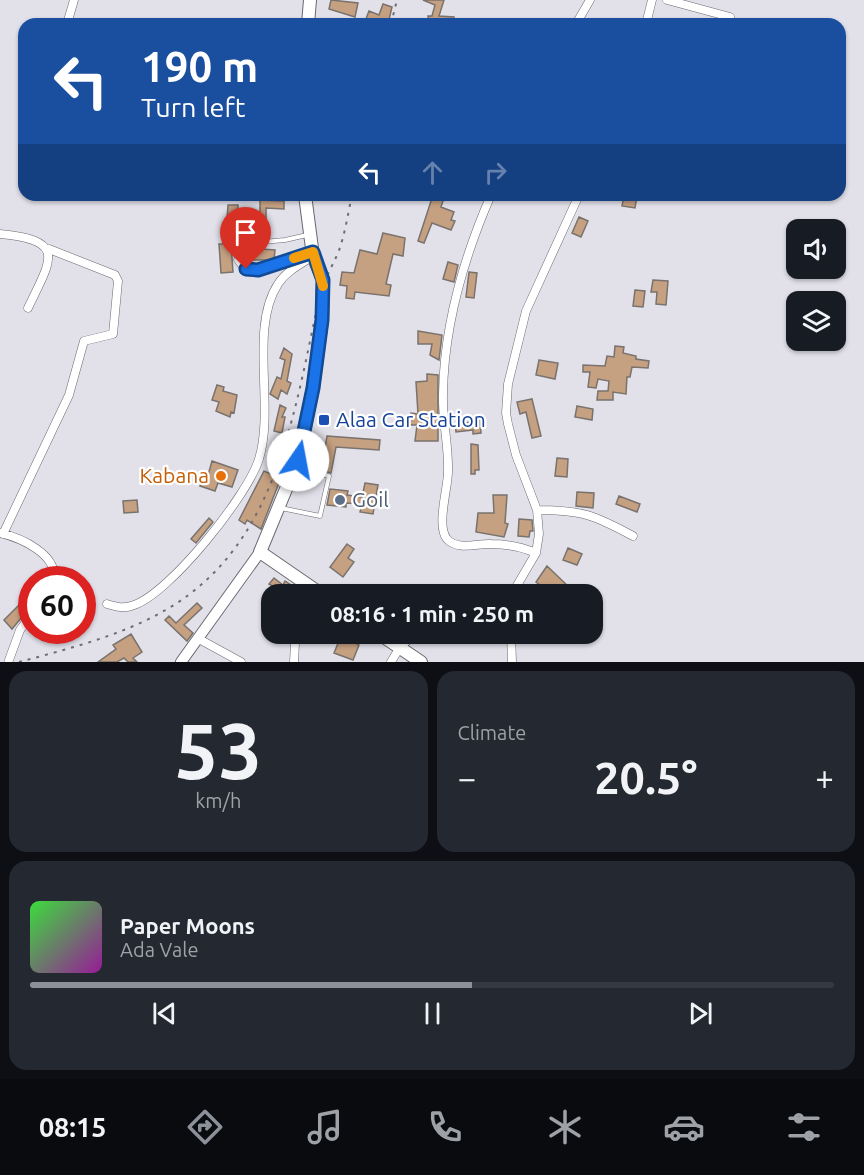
<!DOCTYPE html>
<meta charset="utf-8">
<style>
body{margin:0;font-family:Ubuntu,sans-serif;background:#242831;color:#f1f3f6;height:100vh;display:flex;flex-direction:column;font-size:22px;white-space:nowrap}
*{box-sizing:border-box;margin:0}
p{font-size:20px;color:#9ea1a6}
.icon{flex:none;width:33px;height:33px;fill:none;stroke:currentColor;stroke-width:2;stroke-linecap:round;stroke-linejoin:round}
.map{position:relative;height:662px;overflow:hidden}
.side{display:flex;flex-direction:column;gap:9px;padding:9px;background:#0d0f14;flex:1}
.side>*{flex:none}
.guide{position:absolute;left:18px;top:18px;width:828px;height:183px;border-radius:18px;box-shadow:0 2px 4px #0004;background:#1a4fa0;color:#fff;overflow:hidden}
.buttons{position:absolute;left:786px;top:219px;display:grid;gap:12px}
.buttons a{display:grid;place-items:center;width:60px;height:60px;border-radius:12px;background:#171b24;box-shadow:0 2px 4px #0004;font-size:30px}
.speed{position:absolute;left:18px;top:566px;display:flex;gap:12px;font-size:30px;font-weight:700;text-align:center}
.speed>*{display:grid;place-content:center;width:78px;height:78px;border-radius:50%;background:#171b24;box-shadow:0 2px 4px #0004;line-height:1}
.speed .limit{border:9px solid #d22;background:#fff;color:#111}
.pin{position:absolute;display:grid;place-items:center;width:51px;height:51px;color:#fff;margin:-62px -26px;border-radius:50% 50% 50% 0;rotate:-45deg;box-shadow:0 0 6px #0007}
.pin .icon{rotate:45deg}
.me{position:absolute;width:66px;margin:-33px;rotate:12deg;stroke-linejoin:round;filter:drop-shadow(0 0 4px #0008)}
.turn{display:flex;align-items:center;gap:21px;height:126px;padding:0 24px;font-size:27px}
.turn .icon{width:78px;height:78px;stroke-width:2.5}
.turn b{display:block;font-size:42px;line-height:51px}
.lanes{display:flex;align-items:center;height:57px;padding:0 24px;background:#0003;justify-content:center;gap:30px;direction:ltr}
.lanes .off{opacity:.35}
.big{font-size:45px;font-weight:700;line-height:1.1}
.side .tile{flex:1;display:flex;flex-direction:column;justify-content:center;gap:9px;min-width:0;padding:0 21px;border-radius:18px;background:#242831}
.side .dial{align-items:center;gap:0}
.dial b{font-size:78px;line-height:1}
.song{display:flex;align-items:center;gap:18px}
.cover{width:72px;height:72px;border-radius:9px;background:linear-gradient(135deg,hsl(120 70% 55%),hsl(300 70% 35%))}
.played{height:6px;border-radius:3px;background:linear-gradient(90deg,#8c9099 55%,#363941 55%)}
.keys{display:flex;justify-content:space-around;direction:ltr}
.heat{display:flex;justify-content:space-between;align-items:center;font-size:33px;direction:ltr}
.side .tiles{flex:1;display:grid;gap:9px;grid-template-columns:1fr 1fr}
.tile:last-child{grid-column:span 2}
.trip{position:absolute;left:261px;top:584px;width:342px;height:60px;border-radius:18px;background:#171b24;box-shadow:0 2px 4px #0004;font-weight:700;line-height:60px;text-align:center}
.tabs{display:flex;height:96px;justify-content:space-around;align-items:center;background:#090b0e;color:#9ea1a6}
.tabs .icon{width:42px;height:42px}
.tabs .on{color:#8c9099}
.tabs b{font-size:27px;color:#f1f3f6}
.map>svg:first-child{display:block}
.building{fill:#c5a081;stroke:#79726d;stroke-width:1.5}
.lines{fill:none;stroke-linecap:round;stroke-linejoin:round}
.service-casing{stroke:#696970;stroke-width:5}
.minor-casing{stroke:#696970;stroke-width:9}
.secondary-casing{stroke:#696970;stroke-width:12}
.primary-casing{stroke:#696970;stroke-width:14}
.service{stroke:#fff;stroke-width:4}
.minor{stroke:#fff;stroke-width:8}
.secondary{stroke:#fff;stroke-width:10}
.primary{stroke:#fff;stroke-width:12}
.rail{stroke:#6e6d73;stroke-width:2;stroke-dasharray:3 6;stroke-linecap:butt}
.route-casing{stroke:#114b97;stroke-width:15}
.route{stroke:#1a73e8;stroke-width:10}
.slow{stroke:#f59e0b;stroke-width:10}
.transit-dot{fill:#1a4fb4;stroke:#fff;stroke-width:2}
.food-dot{fill:#e8710a;stroke:#fff;stroke-width:2}
.service-dot{fill:#5c6f8a;stroke:#fff;stroke-width:2}
.labels{text-anchor:middle;stroke-width:4.5;stroke-linejoin:round;paint-order:stroke}
.transit-label{font-size:21px;fill:#164399;stroke:#fff;text-anchor:start}
.food-label{font-size:21px;fill:#c56008;stroke:#fff;text-anchor:end}
.service-label{font-size:21px;fill:#4e5e75;stroke:#fff;text-anchor:start}
</style>
<div class="map">
<svg width="864" height="662" viewBox="0 0 864 662">
<rect width="100%" height="100%" fill="#e2e1ea"/>
<path class="building" d="M331 0 358 3 355 17 329 9Z
M423 0H444L439 16 454 17V21H444V24L429 21 428 16H432L435 5Z
M383 4 392 7 388 24H364L369 11 379 15Z
M433 195H445L441 207 454 212 451 220 455 221 451 230 432 223 424 243 418 241Z
M624 195 637 196 635 208 622 206Z
M260 200 284 201V209L266 208V223H260Z
M228 205H238V220H227Z
M579 217 588 221 581 237 572 233Z
M383 233 405 238 403 256 393 254 386 284 391 285 389 296 355 292 354 299 346 298 347 286 340 285 342 272 354 273 360 250 377 254Z
M219 244H231L233 272 221 273Z
M247 248 275 250 274 260H246Z
M448 262 458 265 454 282 443 279Z
M469 272 477 273 474 298 466 297Z
M653 280 668 281 666 305 656 304 657 292H651Z
M635 290 645 291 643 307 633 306Z
M418 331 442 335 439 360 430 355 432 344H418Z
M615 346 624 347 623 353 636 356V359L649 361 648 368 632 367 630 377H627L626 394 613 392V400H597L598 391H608L609 381 598 379 596 388 588 387 590 372H583V365L605 366 607 356 614 357Z
M284 348 292 354 287 381 291 383 287 394 281 390 278 399 270 394 277 377 281 379 285 360 280 358Z
M539 360 558 363 555 379 536 375Z
M427 374 438 375V441H415L417 425H410L411 413 418 414 416 382 427 381Z
M217 385 224 387 223 391 237 395 234 413 231 412 230 417 216 411 219 402 212 400Z
M532 399 541 436 532 438 526 412 520 414 517 402Z
M280 405 286 408 282 417H285L282 433 274 431Z
M577 406 593 409 592 420 575 417Z
M480 420 481 433 473 434V430L456 432 455 425Z
M327 436 380 440 379 450 336 447 331 473 321 470Z
M471 444 478 445 479 470H475V474H471Z
M557 458 568 459 567 477 555 476Z
M212 461 238 470 232 487 218 483 215 491 200 486 203 478 207 479Z
M284 470 261 529 247 520 245 524 239 520 264 471 280 478Z
M365 483 378 485 373 514 360 512 362 504 346 503V507L327 505 330 489 348 491 347 495 362 497Z
M577 492 594 493 593 508 576 506Z
M493 495H507L505 523 508 524 504 537 476 532 478 513H494Z
M619 496 640 504 637 512 616 504Z
M137 500 138 512 124 513 123 501Z
M209 518 213 522 196 543 191 539Z
M519 519 532 520 533 531H530L529 537 518 536Z
M347 544 354 549 348 558 354 562 343 577 330 567Z
M568 548 582 554 577 565 563 560Z
M547 566 570 588 565 594H549L550 592 536 582Z
M274 578 283 585 285 581 291 585 286 594 269 584Z
M197 603 202 608 184 625 193 633 187 641 165 620 169 616 176 623Z
M19 605 26 612 12 629 4 620Z
M131 634 142 652 133 658 137 662H128L124 658 117 662H98L116 649 113 645Z
M341 636 359 645 353 660 334 653Z"/>
<g class="lines">
<defs>
<path id="service" d="M307 235 285 240 241 244 236 260 241 267 258 270 309 253
M281 508 320 516 329 476 298 468"/>
<path id="minor" d="M667 0 730 17
M67 24 74 0
M576 24 590 0
M646 24 652 0
M491 195C464 257 444 326 443 394 442 420 449 446 448 472 448 488 436 526 447 539 458 551 478 543 491 544 506 544 522 547 536 553L512 594
M0 234C69 240 50 261 28 308
M537 510C582 510 594 515 633 536
M0 533C21 538 57 554 54 579
M3 534 69 395 84 341 113 334 118 281 115 275 49 249
M536 553 539 534 537 510 516 455 508 424 506 413 508 384 526 311 579 195
M107 604C117 607 124 609 134 605 170 593 248 495 259 459 275 407 249 328 278 284 286 271 301 264 313 256
M511 633 512 662
M199 639 241 662
M9 660 20 630 32 614
M294 662 295 643 299 633
M391 662 400 647 416 633"/>
<path id="secondary" d="M181 662 260 552"/>
<path id="primary" d="M308 24 310 0
M305 195 313 256 323 280 322 320 313 388 298 460 260 552 321 594
M378 633 421 662"/>
</defs>
<use href="#service" class="service-casing"/>
<use href="#minor" class="minor-casing"/>
<use href="#secondary" class="secondary-casing"/>
<use href="#primary" class="primary-casing"/>
<use href="#service" class="service"/>
<use href="#minor" class="minor"/>
<use href="#secondary" class="secondary"/>
<use href="#primary" class="primary"/>
<path class="rail" d="M391 24 397 0
M19 662C68 649 124 635 169 608 278 543 294 412 319 299 323 281 331 269 338 253 345 235 348 213 352 195"/>
</g>
<g class="lines">
<defs>
<path id="route" d="M246 269 258 270 313 252 323 280 322 320 313 388 298 460"/>
</defs>
<use href="#route" class="route-casing"/>
<use href="#route" class="route"/>
<path class="slow" d="M294 258 313 252 323 286"/>
</g>
<rect class="transit-dot" x="318" y="414" width="12" height="12" rx="3"/>
<circle class="food-dot" cx="221" cy="476" r="6"/>
<circle class="service-dot" cx="340" cy="500" r="6"/>
<g class="labels">
<g class="transit-label">
<text x="336" y="427">Alaa Car Station</text>
</g>
<g class="food-label">
<text x="209" y="483">Kabana</text>
</g>
<g class="service-label">
<text x="352" y="507">Goil</text>
</g>
</g>
</svg>
<div class="buttons">
<a><svg class="icon" aria-label="sound" viewBox="0 0 24 24"><path d="M4 9h4l5-4v14l-5-4H4zM17 9q2 3 0 6"/></svg></a>
<a><svg class="icon" aria-label="layers" viewBox="0 0 24 24"><path d="M12 4l9 5-9 5-9-5zM3 14l9 5 9-5"/></svg></a>
</div>
<div class="speed"><div class="limit">60</div></div>
<div class="pin" style="left:246px;top:269px;background:#d93025"><svg class="icon" aria-label="arrive" viewBox="0 0 24 24"><path d="M6 21V4h12l-3 4 3 4H6"/></svg></div>
<svg class="me" style="left:298px;top:460px" viewBox="-20 -20 40 40"><circle r="19" fill="#fff"/><path d="M0-13L10 11 0 6-10 11z" fill="#1a73e8"/></svg>
<div class="trip">08:16 · 1 min · 250 m</div>
<div class="guide">
<div class="turn"><svg class="icon" aria-label="left" viewBox="0 0 24 24"><path d="M17 20v-9H6M10 6l-5 5 5 5"/></svg><div><b>190 m</b>Turn left</div></div>
<div class="lanes"><svg class="icon" aria-label="left" viewBox="0 0 24 24"><path d="M17 20v-9H6M10 6l-5 5 5 5"/></svg><svg class="icon off" aria-label="ahead" viewBox="0 0 24 24"><path d="M12 20V5M6 11l6-6 6 6"/></svg><svg class="icon off" aria-label="right" viewBox="0 0 24 24"><path d="M7 20v-9h11M14 6l5 5-5 5"/></svg></div>
</div>
</div>
<section class="side">
<div class="tiles">
<div class="tile dial"><b>53</b><p>km/h</p></div>
<div class="tile"><p>Climate</p>
<div class="heat"><a>−</a><b class="big">20.5°</b><a>+</a></div>
</div>
<div class="tile">
<div class="song"><i class="cover"></i><div><b>Paper Moons</b><p>Ada Vale</p></div></div>
<div class="played"></div>
<div class="keys"><svg class="icon" aria-label="previous" viewBox="0 0 24 24"><path d="M18 5L8 12l10 7zM5 5v14"/></svg><svg class="icon" aria-label="pause" viewBox="0 0 24 24"><path d="M8 5v14M16 5v14"/></svg><svg class="icon" aria-label="next" viewBox="0 0 24 24"><path d="M6 5l10 7-10 7zM19 5v14"/></svg></div>
</div>
</div>
</section>
<nav class="tabs">
<b>08:15</b>
<svg class="icon on" aria-label="directions" viewBox="0 0 24 24"><path d="M12 3l9 9-9 9-9-9zM9 14v-3h6M13 9l2 2-2 2"/></svg>
<svg class="icon" aria-label="music" viewBox="0 0 24 24"><path d="M9 18V5l10-2v13"/><circle cx="6" cy="18" r="3"/><circle cx="16" cy="16" r="3"/></svg>
<svg class="icon" aria-label="phone" viewBox="0 0 24 24"><path d="M5 4h4l2 5-3 2q2 4 5 5l2-3 5 2v4C11 20 4 13 5 4z"/></svg>
<svg class="icon" aria-label="climate" viewBox="0 0 24 24"><path d="M12 3v18M4 7l16 10M4 17L20 7"/></svg>
<svg class="icon" aria-label="car" viewBox="0 0 24 24"><path d="M5 17H2v-5l4-1 3-4h7l3 4 3 1v5h-3M9 17h6M6 11h13"/><circle cx="7" cy="17" r="2"/><circle cx="17" cy="17" r="2"/></svg>
<svg class="icon" aria-label="filters" viewBox="0 0 24 24"><path d="M4 7h16M4 17h16"/><circle cx="9" cy="7" r="2"/><circle cx="15" cy="17" r="2"/></svg>
</nav>
